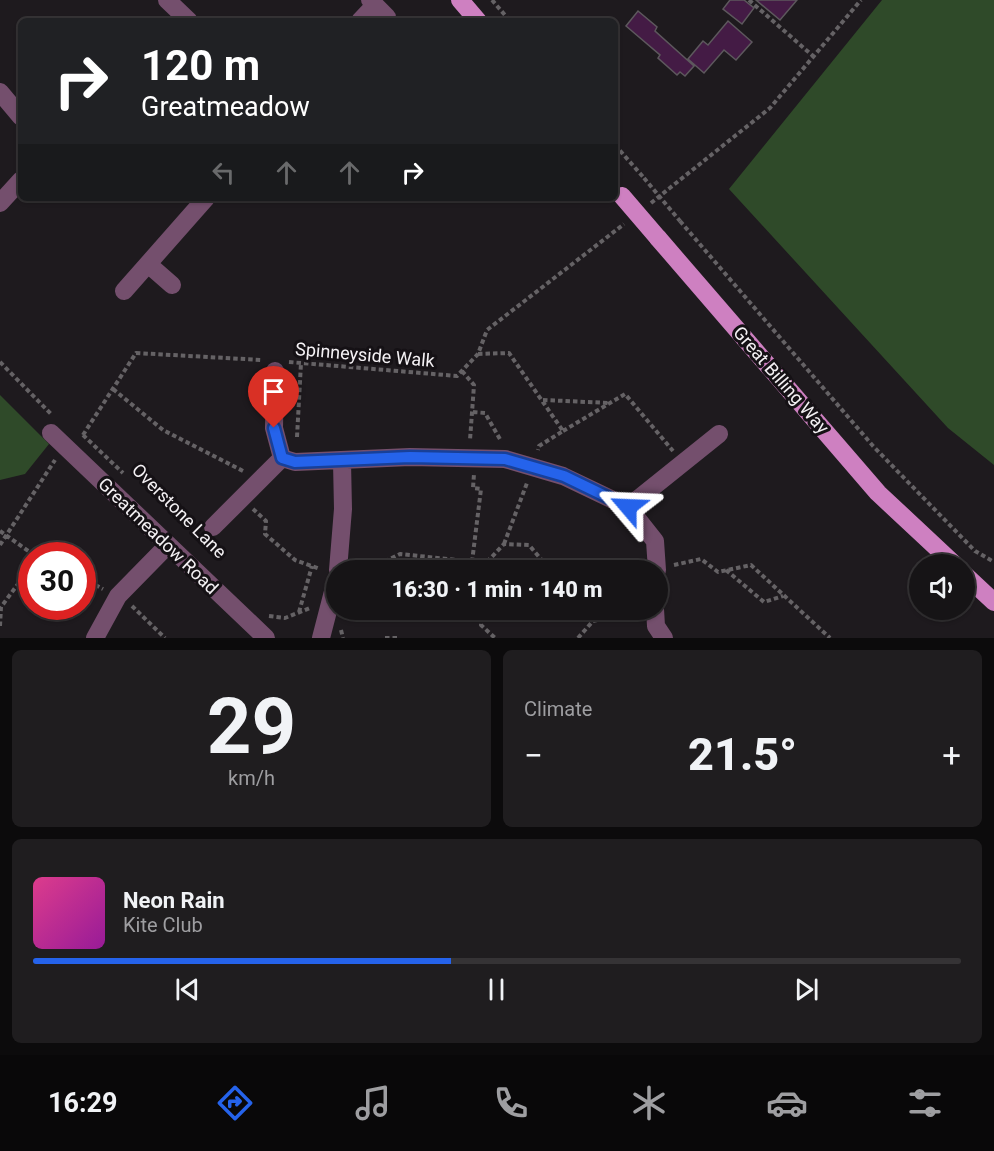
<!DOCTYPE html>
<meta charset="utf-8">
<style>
body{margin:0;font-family:Roboto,sans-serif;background:#1f1d1f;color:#f1f3f6;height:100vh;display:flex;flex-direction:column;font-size:22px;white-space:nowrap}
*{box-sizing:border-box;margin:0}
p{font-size:20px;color:#9e9ea1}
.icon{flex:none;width:33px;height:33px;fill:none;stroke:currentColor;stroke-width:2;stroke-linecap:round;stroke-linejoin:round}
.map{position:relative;height:638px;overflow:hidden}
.sheet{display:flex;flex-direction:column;gap:12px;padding:12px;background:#0c0b0c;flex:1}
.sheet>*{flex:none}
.top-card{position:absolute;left:18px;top:18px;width:600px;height:183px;border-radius:9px;box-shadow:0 2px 4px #0004,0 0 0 2px #353335;background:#202124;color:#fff;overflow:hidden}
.buttons{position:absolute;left:909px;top:554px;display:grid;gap:12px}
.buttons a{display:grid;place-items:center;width:66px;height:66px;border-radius:50%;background:#161416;box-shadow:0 2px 4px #0004,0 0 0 2px #353335;font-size:30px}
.speed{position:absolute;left:18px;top:542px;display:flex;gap:12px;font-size:30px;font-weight:700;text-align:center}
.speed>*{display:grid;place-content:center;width:78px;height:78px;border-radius:50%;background:#161416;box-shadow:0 2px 4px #0004,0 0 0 2px #353335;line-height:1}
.speed .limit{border:9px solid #d22;background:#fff;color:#111}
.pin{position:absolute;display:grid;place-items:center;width:51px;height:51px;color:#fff;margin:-62px -26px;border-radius:50% 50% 50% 0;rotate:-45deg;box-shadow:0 0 6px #0007}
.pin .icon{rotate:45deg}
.me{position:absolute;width:66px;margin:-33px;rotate:296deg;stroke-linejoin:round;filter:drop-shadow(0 0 4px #0008)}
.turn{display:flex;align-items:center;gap:21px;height:126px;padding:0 24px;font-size:27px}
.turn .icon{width:78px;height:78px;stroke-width:2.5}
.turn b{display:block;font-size:42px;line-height:51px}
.lanes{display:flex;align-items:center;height:57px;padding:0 24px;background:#0003;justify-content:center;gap:30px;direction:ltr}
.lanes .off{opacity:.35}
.big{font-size:45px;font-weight:800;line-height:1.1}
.sheet .widget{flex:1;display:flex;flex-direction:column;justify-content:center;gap:9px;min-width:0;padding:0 21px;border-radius:9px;background:#1f1d1f}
.sheet .dial{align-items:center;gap:0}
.dial b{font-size:78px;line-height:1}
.song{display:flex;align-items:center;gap:18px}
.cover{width:72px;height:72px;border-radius:9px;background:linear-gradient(135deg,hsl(330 70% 55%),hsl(300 70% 35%))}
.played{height:6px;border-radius:3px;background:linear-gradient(90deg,#2563eb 45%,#353335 45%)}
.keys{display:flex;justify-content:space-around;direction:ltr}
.heat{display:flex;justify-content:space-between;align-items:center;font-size:33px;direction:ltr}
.sheet .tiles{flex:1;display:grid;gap:12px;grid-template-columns:1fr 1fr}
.widget:last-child{grid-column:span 2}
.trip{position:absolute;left:326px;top:560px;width:342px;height:60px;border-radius:30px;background:#161416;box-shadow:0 2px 4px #0004,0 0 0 2px #353335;font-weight:800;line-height:60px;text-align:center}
.menu{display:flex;height:96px;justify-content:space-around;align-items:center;background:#090809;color:#9e9ea1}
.menu .icon{width:42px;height:42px}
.menu .selected{color:#2563eb}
.menu b{font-size:27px;color:#f1f3f6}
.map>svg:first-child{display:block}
.green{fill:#2f4a29}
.building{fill:#441b45;stroke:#5d585d;stroke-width:1.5}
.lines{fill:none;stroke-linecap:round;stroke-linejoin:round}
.path{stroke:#656265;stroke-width:4;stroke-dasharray:4.5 3;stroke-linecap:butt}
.minor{stroke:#744f6d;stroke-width:18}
.major{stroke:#ce80c1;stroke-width:18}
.path-bridge{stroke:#656265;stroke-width:4;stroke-dasharray:4.5 3;stroke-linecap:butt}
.major-bridge{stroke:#ce80c1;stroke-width:18}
.route-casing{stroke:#184099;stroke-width:15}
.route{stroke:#2563eb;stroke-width:10}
.labels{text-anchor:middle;stroke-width:6;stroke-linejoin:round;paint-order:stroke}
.street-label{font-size:18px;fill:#f4f1f4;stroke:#151115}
</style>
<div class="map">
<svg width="994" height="638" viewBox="0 0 994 638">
<rect width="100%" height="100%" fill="#1e1a1e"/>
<path class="green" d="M882 0H994V465L948 428 729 189Z
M0 395 49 444 25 474 0 480Z"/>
<path class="building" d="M730 0H744L754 8 742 24 723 9Z
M756 0H797L780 20Z
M638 11 657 27 655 31 694 66 685 76 680 72 677 75 658 58 660 55 626 26Z
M728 21 752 42 736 60 724 50 704 73 688 59 703 41 708 45Z"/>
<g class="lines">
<path class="path" d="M492 0 510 21
M749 0 813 56
M615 145 644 178
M651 203 770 108 861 0
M680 221 873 446 975 551 994 562
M478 354 509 353 563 431 539 446 538 450
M0 362 52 415
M289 362 457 376 478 354 487 330 624 224
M462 371 474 385 470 440
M113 389 163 430 245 472
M543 400 610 403
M473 412 485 413 501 441
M563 431 625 394 673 451
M83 435 136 353 261 360
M83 435 123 473
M297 437 301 363
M253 509 266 521 265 534 295 560 320 569
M0 531 34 555
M504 544 527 483
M0 545 55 460
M39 555H53
M356 560 378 565 400 554 486 563 504 544 529 545 550 570
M472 562 481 489 473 488 474 474
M674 565 701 559 718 572 751 565 830 638
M485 570 486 563
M726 570 764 602 783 596
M82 578 103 589
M132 606 165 638
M482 609 481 625 495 638
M583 609 593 621
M299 612 312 566
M269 616 285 618 310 608
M0 626 1 607 32 565
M341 630 343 638
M385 638H400
M578 638 593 621 617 616 621 609"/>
<path class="minor" d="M167 0 189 21
M370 0 387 17
M360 21 375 5
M0 92 21 117
M0 203 21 180
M148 264 172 285
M124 291 206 198
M275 371 274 428 282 458
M51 433 266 638
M628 507 719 434
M213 527 282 458 295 462 410 457 505 459 563 476 628 507 655 541 657 570
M338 570 343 509 342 462
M655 609 656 626 664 638
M95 638 118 596 167 546
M321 638 336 580"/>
<path class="major" d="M460 0 478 21
M658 238 878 493 954 564
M964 574 994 602"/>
<path class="path-bridge" d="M644 178 680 221"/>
<path class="major-bridge" d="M622 196 658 238"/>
</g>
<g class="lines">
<defs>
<path id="route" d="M274 428 282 458 295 462 410 457 505 459 564 476 628 507"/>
</defs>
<use href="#route" class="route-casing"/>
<use href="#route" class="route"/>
</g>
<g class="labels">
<g class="street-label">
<text transform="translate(365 355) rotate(5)" y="6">Spinneyside Walk</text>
<text transform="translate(781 380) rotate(49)" y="6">Great Billing Way</text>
<text transform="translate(179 511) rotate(45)" y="6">Overstone Lane</text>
<text transform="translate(158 536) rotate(44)" y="6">Greatmeadow Road</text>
</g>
</g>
</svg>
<div class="buttons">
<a><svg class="icon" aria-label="sound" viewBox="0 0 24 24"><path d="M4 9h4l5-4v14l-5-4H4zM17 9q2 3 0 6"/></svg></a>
</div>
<div class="speed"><div class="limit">30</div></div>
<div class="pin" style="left:274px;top:428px;background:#d93025"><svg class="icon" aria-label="arrive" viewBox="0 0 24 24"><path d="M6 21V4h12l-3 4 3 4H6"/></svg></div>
<svg class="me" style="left:628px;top:507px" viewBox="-20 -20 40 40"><path d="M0-17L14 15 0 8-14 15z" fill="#2563eb" stroke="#fff" stroke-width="4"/></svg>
<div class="trip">16:30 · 1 min · 140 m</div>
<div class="top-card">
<div class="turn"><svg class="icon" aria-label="right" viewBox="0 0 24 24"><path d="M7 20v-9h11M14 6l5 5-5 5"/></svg><div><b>120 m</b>Greatmeadow</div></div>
<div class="lanes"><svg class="icon off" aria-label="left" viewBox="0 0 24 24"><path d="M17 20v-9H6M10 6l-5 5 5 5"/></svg><svg class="icon off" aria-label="ahead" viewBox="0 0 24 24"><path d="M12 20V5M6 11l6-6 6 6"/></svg><svg class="icon off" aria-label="ahead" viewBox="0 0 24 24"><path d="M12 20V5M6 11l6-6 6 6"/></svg><svg class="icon" aria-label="right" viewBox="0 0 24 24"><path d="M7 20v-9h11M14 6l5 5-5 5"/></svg></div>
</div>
</div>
<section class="sheet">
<div class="tiles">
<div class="widget dial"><b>29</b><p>km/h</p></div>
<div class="widget"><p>Climate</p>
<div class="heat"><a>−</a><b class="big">21.5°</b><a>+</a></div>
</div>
<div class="widget">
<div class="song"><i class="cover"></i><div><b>Neon Rain</b><p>Kite Club</p></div></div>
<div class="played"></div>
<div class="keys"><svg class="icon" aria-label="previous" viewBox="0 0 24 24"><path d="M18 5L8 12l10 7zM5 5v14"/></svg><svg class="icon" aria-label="pause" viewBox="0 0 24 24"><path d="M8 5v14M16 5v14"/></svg><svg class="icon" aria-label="next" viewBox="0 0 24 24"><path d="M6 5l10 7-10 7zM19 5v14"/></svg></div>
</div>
</div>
</section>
<nav class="menu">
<b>16:29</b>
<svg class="icon selected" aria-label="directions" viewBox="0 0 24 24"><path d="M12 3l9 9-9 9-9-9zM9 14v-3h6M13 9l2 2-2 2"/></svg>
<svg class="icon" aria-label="music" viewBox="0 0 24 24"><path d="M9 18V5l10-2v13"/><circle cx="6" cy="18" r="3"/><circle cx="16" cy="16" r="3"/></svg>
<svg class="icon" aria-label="phone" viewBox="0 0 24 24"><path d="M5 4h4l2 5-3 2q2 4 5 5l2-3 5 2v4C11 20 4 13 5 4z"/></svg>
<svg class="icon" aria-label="climate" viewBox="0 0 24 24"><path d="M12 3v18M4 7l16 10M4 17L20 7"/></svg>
<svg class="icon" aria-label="car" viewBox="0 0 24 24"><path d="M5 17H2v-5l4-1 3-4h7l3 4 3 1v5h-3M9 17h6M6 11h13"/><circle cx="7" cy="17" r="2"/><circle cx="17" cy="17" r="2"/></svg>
<svg class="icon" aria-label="filters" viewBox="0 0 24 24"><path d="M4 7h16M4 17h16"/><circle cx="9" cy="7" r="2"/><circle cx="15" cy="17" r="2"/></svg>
</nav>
